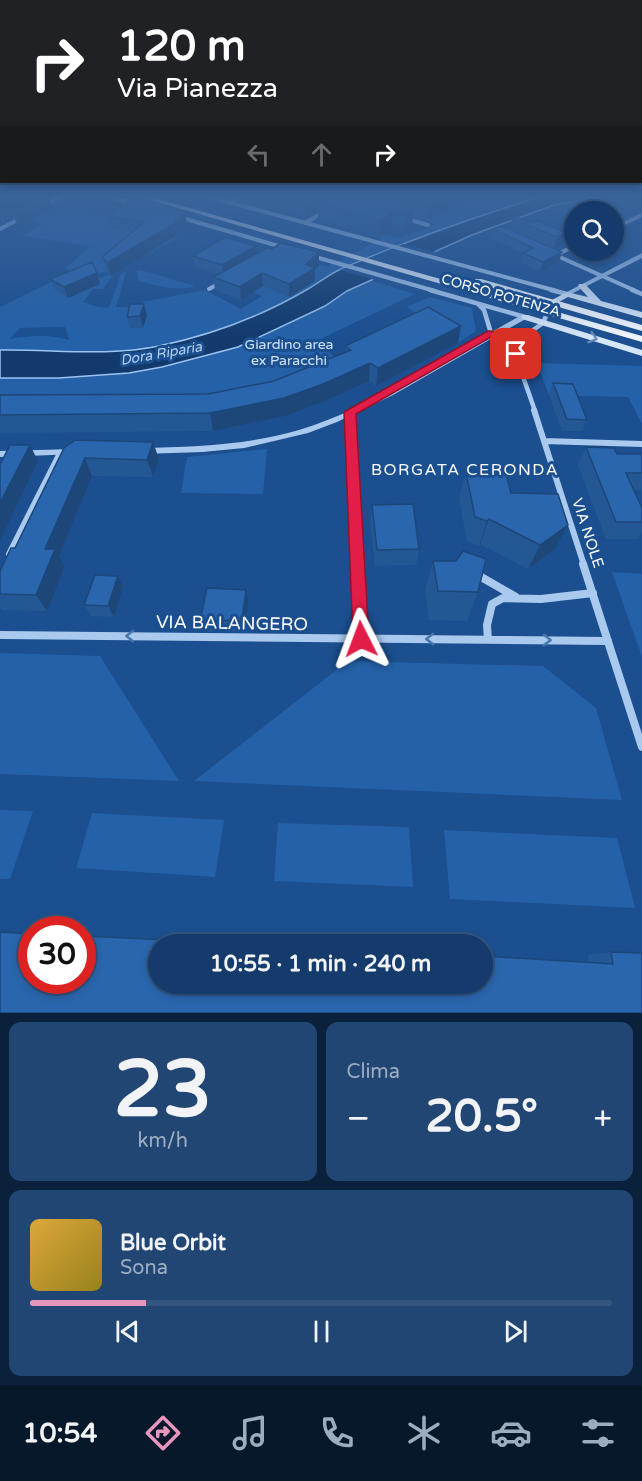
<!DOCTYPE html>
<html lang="it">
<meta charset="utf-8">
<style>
body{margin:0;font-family:"Varela Round",sans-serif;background:#214673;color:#f1f3f6;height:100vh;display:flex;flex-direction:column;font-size:22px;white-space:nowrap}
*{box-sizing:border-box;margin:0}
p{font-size:20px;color:#9dadc1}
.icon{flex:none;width:33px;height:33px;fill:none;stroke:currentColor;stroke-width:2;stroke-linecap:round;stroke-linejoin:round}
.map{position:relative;height:1013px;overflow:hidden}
.sheet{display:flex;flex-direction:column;gap:9px;padding:9px;background:#0b203b;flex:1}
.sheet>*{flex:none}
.guide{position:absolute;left:0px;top:0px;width:642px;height:183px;box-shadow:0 3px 9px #0003,0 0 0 2px #33557e;background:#202124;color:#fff;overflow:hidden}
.fabs{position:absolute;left:564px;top:201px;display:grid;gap:12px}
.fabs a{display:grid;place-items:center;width:60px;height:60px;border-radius:50%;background:#143b6b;box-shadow:0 3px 9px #0003,0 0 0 2px #33557e;font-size:30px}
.speed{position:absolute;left:18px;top:916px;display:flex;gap:12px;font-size:30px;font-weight:700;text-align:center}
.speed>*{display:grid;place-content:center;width:78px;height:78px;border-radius:50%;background:#143b6b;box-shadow:0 3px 9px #0003,0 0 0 2px #33557e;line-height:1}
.speed .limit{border:9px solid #d22;background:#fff;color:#111}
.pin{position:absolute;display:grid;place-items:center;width:51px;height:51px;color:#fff;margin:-26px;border-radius:12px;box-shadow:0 3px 9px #0006}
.me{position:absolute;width:66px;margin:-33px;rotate:357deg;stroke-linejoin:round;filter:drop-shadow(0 0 4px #0008)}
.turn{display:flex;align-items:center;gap:21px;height:126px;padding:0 18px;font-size:27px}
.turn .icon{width:78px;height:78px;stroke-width:2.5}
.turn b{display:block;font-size:42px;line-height:51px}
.lanes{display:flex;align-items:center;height:57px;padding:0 18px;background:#0003;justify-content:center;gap:30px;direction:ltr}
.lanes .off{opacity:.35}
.big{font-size:45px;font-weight:800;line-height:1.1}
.sheet .card{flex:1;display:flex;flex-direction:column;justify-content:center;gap:9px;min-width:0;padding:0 21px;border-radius:12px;background:#214673}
.sheet .dial{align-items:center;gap:0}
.dial b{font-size:78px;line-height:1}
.song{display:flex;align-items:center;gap:18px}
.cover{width:72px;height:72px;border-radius:9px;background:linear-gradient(135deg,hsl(40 70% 55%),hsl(50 70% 35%))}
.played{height:6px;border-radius:3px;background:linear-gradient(90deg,#e797bd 20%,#33557e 20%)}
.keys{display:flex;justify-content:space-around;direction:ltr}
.heat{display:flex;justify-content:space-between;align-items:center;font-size:33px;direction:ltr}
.sheet .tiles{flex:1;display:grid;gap:9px;grid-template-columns:1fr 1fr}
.card:last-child{grid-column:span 2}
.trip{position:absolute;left:148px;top:934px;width:345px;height:60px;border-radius:30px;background:#143b6b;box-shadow:0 3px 9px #0003,0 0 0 2px #33557e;font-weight:800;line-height:60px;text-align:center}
.menu{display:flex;height:96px;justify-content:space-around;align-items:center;background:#08182b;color:#9dadc1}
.menu .icon{width:42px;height:42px}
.menu .current{color:#e797bd}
.menu b{font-size:27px;color:#f1f3f6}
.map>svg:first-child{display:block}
.green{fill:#2461a8;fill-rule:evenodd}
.water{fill:#123a6d;stroke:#9cc4f0;stroke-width:1.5}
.pier{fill:#1b4f8f}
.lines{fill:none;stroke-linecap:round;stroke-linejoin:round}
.minor-far3{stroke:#a9c9ee;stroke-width:4}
.minor-far2{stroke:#a9c9ee;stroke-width:4.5}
.minor-far1{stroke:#a9c9ee;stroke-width:6}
.minor{stroke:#a9c9ee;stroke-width:8}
.tertiary{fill:#a9c9ee;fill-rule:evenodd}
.secondary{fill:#d6e6fa;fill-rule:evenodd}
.primary{fill:#f0f6ff;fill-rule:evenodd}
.wall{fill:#245895}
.shaded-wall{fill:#1d4779}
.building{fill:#2a66ad;stroke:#1d4779;stroke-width:1.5}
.oneway{stroke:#668bba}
.oneway2{stroke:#4674ac}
.route{fill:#e11d48;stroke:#92132f;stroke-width:1.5}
.labels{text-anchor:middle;stroke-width:6;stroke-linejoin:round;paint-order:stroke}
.far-street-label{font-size:14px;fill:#fff;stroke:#1b4f8f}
.far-park-label{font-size:14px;fill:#cfe3fa;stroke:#1b4f8f}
.far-water-label{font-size:14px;font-style:italic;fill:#b5d3f5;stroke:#1b4f8f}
.street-label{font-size:15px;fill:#fff;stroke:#1b4f8f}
.neighbourhood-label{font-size:16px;letter-spacing:1.5px;fill:#fff;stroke:#1b4f8f}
.near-street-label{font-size:18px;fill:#fff;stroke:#1b4f8f}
</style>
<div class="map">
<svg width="642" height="1013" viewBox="0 0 642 1013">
<rect width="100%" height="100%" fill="#1b4f8f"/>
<path class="green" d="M470 197H540C471 218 406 241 339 270 328 275 319 283 308 289 262 316 211 335 159 346 107 357 53 349 0 350V307L66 275 93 279 114 274 103 289H93L83 302 98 307 109 308 121 274 126 272 116 307H140L143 302 205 290 241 309 262 296 249 290 312 271 320 264 326 267 382 239 379 237 384 234 400 238 435 225 426 220ZM65 327 69 340C48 334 31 335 10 339L20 328Z
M60 207 126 217 113 229 179 237 148 254 140 252C110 275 103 277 65 269L90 246 21 236 42 224 29 220Z
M141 270 195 286H196C176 292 158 286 139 281L136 271Z
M372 281 415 294 314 342 339 360 269 388 0 430V378H59L325 306 347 291Z
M430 297 472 308 476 331 458 343 407 307Z
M537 363 642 366V424L628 397 549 395Z
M267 449 263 494 181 493 187 457Z
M612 572 642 574V657Z
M0 653 100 656 179 781 0 774Z
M348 661 543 666 596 708 622 800 194 781Z
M0 810 33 811 10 879H0Z
M92 813 224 820 215 877 76 868Z
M278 823 409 827 413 887 274 881Z
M444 830 617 838 635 908 450 899Z"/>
<path class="water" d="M540 197H604L554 205 472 235 347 291 325 306 238 347 162 367 129 373 59 378H0V350C53 349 107 357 159 346 211 335 262 316 308 289 319 283 328 275 339 270 406 241 471 218 540 197Z"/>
<path class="pier" d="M403 244 436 252 375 280 340 270Z"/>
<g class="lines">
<path class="minor-far3" d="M110 197 135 204
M210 197 557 291
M231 202 241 197
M45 205 60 197
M179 217 282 247
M407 219 428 225
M305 223 324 212
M614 228 642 215
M0 229 23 217
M555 255 636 291
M556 255 574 246
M312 256 435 291
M209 289 222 282"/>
<path class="minor-far2" d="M430 290 525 317
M551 290 567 294
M632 290 642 294
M478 304 484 310 491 333 512 345 535 411
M512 345 543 323 552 302"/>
<path class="minor-far1" d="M534 410 584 565
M350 412 357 565
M544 441 642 444
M9 554 60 453"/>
<path class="minor" d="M357 564 361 639
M583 564 642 747
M476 574 516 597
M0 635 608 641
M488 640 487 625 492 604 503 598 541 599 593 593"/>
<path class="tertiary" d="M642 253V258L569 295 563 294Z
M522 315 529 317 393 395 337 422 308 433 244 448 203 452 141 454 136 451 141 448C194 447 248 445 299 430 379 406 449 354 522 315Z
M75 449 78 450 80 452 78 454 0 457V451Z"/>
<path class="secondary" d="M579 284H585L601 301 642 312V318L568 297 555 304 548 302 567 292 588 297 578 286Z
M522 315H528L642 350V356L522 319Z"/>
<path class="primary" d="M140 197H151L642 336V342Z
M475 279H481L642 325V331L475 283Z"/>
</g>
<path class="wall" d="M0 197 33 198 35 203 49 199 52 209 21 225 17 224 14 217 5 222 0 221Z
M243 197H470L463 201 426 220 413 216 412 225 404 231 392 227 379 237 318 220V210L305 217 243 200Z
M624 197H642L635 211 620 208Z
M185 212 187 224 174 237 111 276 106 270 102 257 132 232 112 229 108 217Z
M512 219 567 233 563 245 555 249 559 262 540 271 520 262 523 253 491 238 493 229 510 230Z
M256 246V253L272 249 319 252V265L315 269V281L289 297 263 286 241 300 215 290 213 277 218 274 195 267 193 256Z
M50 279 100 284 68 298 55 290Z
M144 304 147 315 143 328H130L127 317Z
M461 326 458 343 376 386 369 381 323 402 285 416 213 431 0 433V415L208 394 274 381 345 352V346Z
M553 383 587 420 582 431H562L549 395Z
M153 442 159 460 153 477 92 476 59 556 65 566 47 611 2 610 0 607V571L15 548 64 448Z
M586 447 617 454H642V490H634L642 508V532L637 539H606L578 465Z
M466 473 511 493 568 525 555 549 528 569 480 544 479 546 467 541 459 498Z
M372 505 419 549 416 565 375 566 370 522Z
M433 561H456L478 592 467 621 429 620 425 591Z
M123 587 114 617 91 616 84 605Z
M248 601 245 631H203L200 621Z
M0 931 7 933 589 962 588 955 611 952 642 1013H0Z"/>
<path class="shaded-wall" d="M7 197H36L33 198 35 205 13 214 14 217 5 222 0 210V200Z
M314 197H344L318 203V210L305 217V201Z
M443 197H470L463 201 426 220 428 204Z
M641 197 642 208 635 211Z
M49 199 52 209 21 225 17 215Z
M414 208 412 225 404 231 406 213Z
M394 210 392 227 379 237 380 220Z
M185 212 187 224 174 237 111 276 107 263Z
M567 233 563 245 553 250 557 237Z
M256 246 257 257 223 276 222 265Z
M319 252V265L315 269V281L289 297V284L306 264Z
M562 252 559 262 540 271 543 262Z
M97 273 100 284 68 298 64 287Z
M262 273 263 286 241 300 240 287Z
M144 304 147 315 143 328 140 316Z
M461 326 458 343 376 386 378 368Z
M370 363 369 381 323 402 285 416 213 431 210 413Z
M153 442 159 460 153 477 147 460Z
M30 445 38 461 0 540V503Z
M85 458 92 476 59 556 65 566 47 611 36 595 45 549Z
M489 519 480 544 479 546 487 521Z
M568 525 555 549 528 569 540 545Z
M118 576 123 587 114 617 108 606Z
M246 590 248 601 245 631 242 620Z"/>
<path class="building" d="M0 197H7L0 200Z
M133 197 185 212 172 225 107 263 102 257 145 221 108 217Z
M287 197H314L305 201Z
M330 197H372L414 208 406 213 394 210 380 220 318 203Z
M401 197H443L428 204Z
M45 198 49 199 17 215 13 214Z
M516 217 531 223 538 221 567 233 557 237 512 219Z
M501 226 562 252 543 262 523 253 533 248 493 229Z
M225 237 256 246 222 265 193 256Z
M280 243 319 252 306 264 315 268 289 284 262 273 240 287 213 277 267 248 272 249Z
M92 262 97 273 64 287 50 279Z
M130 304H144L140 316 127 317Z
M428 307 461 326 378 368 370 363 323 384 284 398 210 413 0 415V395L208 394 274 381 351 350 345 346Z
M553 383 573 384 587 420 567 419Z
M75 440 153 442 147 460 85 458 45 549H55L36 595 0 594V571L11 548H15L64 448Z
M10 445H30L0 503V465Z
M586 447 614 448 617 454H642V473H626L642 508V522H616Z
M466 473 506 474 511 493 558 494 568 525 540 545 489 519 487 521 475 517Z
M413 504 419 549 377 550 372 505Z
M463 551 486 559 478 592 438 591 433 561H456Z
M95 575 118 576 108 606 84 605Z
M207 588 246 590 242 620 200 621Z
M0 932 32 934V981H82V936L280 945H159V984H483V956L613 964 611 952 642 953V1013H0Z"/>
<defs><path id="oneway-chevron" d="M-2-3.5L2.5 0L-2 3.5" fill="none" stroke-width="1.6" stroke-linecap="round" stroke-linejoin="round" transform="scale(1.5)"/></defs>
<use class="oneway" href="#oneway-chevron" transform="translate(593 338) rotate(17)"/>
<g class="oneway2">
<use href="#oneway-chevron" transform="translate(130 636) rotate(-179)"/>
<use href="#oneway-chevron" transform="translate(430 639) rotate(-180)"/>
<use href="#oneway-chevron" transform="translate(547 640) rotate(1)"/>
</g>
<linearGradient id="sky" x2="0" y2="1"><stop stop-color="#0f2b4f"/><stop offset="0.58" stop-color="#39639b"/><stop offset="1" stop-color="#39639b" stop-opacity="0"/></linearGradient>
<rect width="642" height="338" fill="url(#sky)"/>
<path class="route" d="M488 331C502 330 515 342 521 354L520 356H512L507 347 491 337 356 414 369 639 367 645 361 647 355 645 353 639 344 412Z"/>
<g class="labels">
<g class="far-street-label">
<text transform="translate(501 295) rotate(16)" y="5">CORSO POTENZA</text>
</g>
<g class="far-park-label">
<text x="289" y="349">Giardino area<tspan x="289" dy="16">ex Paracchi</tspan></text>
</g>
<g class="far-water-label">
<text transform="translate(161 353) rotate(-10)" y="5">Dora Riparia</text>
</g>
<g class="street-label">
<text transform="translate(588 533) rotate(72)" y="5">VIA NOLE</text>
</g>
<g class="neighbourhood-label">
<text x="465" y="475">BORGATA CERONDA</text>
</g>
<g class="near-street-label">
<text transform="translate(232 623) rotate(1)" y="6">VIA BALANGERO</text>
</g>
</g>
</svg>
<div class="fabs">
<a><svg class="icon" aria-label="search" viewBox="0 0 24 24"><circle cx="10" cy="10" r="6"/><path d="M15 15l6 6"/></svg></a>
</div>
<div class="speed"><div class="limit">30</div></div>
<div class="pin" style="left:516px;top:354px;background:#d93025"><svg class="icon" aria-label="arrive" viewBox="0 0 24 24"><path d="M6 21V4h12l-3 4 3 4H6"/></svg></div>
<svg class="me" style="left:361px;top:639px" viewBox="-20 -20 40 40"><path d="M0-17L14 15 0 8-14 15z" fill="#e11d48" stroke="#fff" stroke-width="4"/></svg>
<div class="trip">10:55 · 1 min · 240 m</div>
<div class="guide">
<div class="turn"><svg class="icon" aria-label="right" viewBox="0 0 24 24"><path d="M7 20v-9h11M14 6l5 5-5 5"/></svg><div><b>120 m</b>Via Pianezza</div></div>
<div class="lanes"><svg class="icon off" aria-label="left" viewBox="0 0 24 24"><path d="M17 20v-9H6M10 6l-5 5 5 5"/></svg><svg class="icon off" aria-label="ahead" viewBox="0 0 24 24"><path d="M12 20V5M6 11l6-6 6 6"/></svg><svg class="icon" aria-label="right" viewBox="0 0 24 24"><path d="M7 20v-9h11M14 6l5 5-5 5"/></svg></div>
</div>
</div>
<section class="sheet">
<div class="tiles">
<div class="card dial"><b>23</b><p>km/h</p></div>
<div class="card"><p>Clima</p>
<div class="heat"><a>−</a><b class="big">20.5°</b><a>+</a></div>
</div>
<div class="card">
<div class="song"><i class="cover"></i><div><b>Blue Orbit</b><p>Sona</p></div></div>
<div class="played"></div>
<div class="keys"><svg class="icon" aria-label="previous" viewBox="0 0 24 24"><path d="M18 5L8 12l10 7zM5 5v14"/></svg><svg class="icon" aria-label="pause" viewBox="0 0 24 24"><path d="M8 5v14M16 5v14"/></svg><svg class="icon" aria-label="next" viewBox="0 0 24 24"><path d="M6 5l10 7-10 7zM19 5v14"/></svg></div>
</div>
</div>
</section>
<nav class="menu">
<b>10:54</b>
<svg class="icon current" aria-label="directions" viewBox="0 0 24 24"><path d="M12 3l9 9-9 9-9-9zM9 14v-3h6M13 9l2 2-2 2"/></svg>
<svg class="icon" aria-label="music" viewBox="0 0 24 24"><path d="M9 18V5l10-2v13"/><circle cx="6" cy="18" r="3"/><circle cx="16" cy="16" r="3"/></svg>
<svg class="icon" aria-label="phone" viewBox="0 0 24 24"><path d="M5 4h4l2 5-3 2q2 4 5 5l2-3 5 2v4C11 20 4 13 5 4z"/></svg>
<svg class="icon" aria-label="climate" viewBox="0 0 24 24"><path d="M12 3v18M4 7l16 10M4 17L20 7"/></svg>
<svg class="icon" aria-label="car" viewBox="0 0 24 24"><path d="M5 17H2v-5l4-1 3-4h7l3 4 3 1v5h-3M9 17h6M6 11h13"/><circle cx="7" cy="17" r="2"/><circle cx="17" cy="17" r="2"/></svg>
<svg class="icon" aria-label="filters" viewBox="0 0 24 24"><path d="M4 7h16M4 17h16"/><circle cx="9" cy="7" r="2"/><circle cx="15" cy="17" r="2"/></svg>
</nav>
